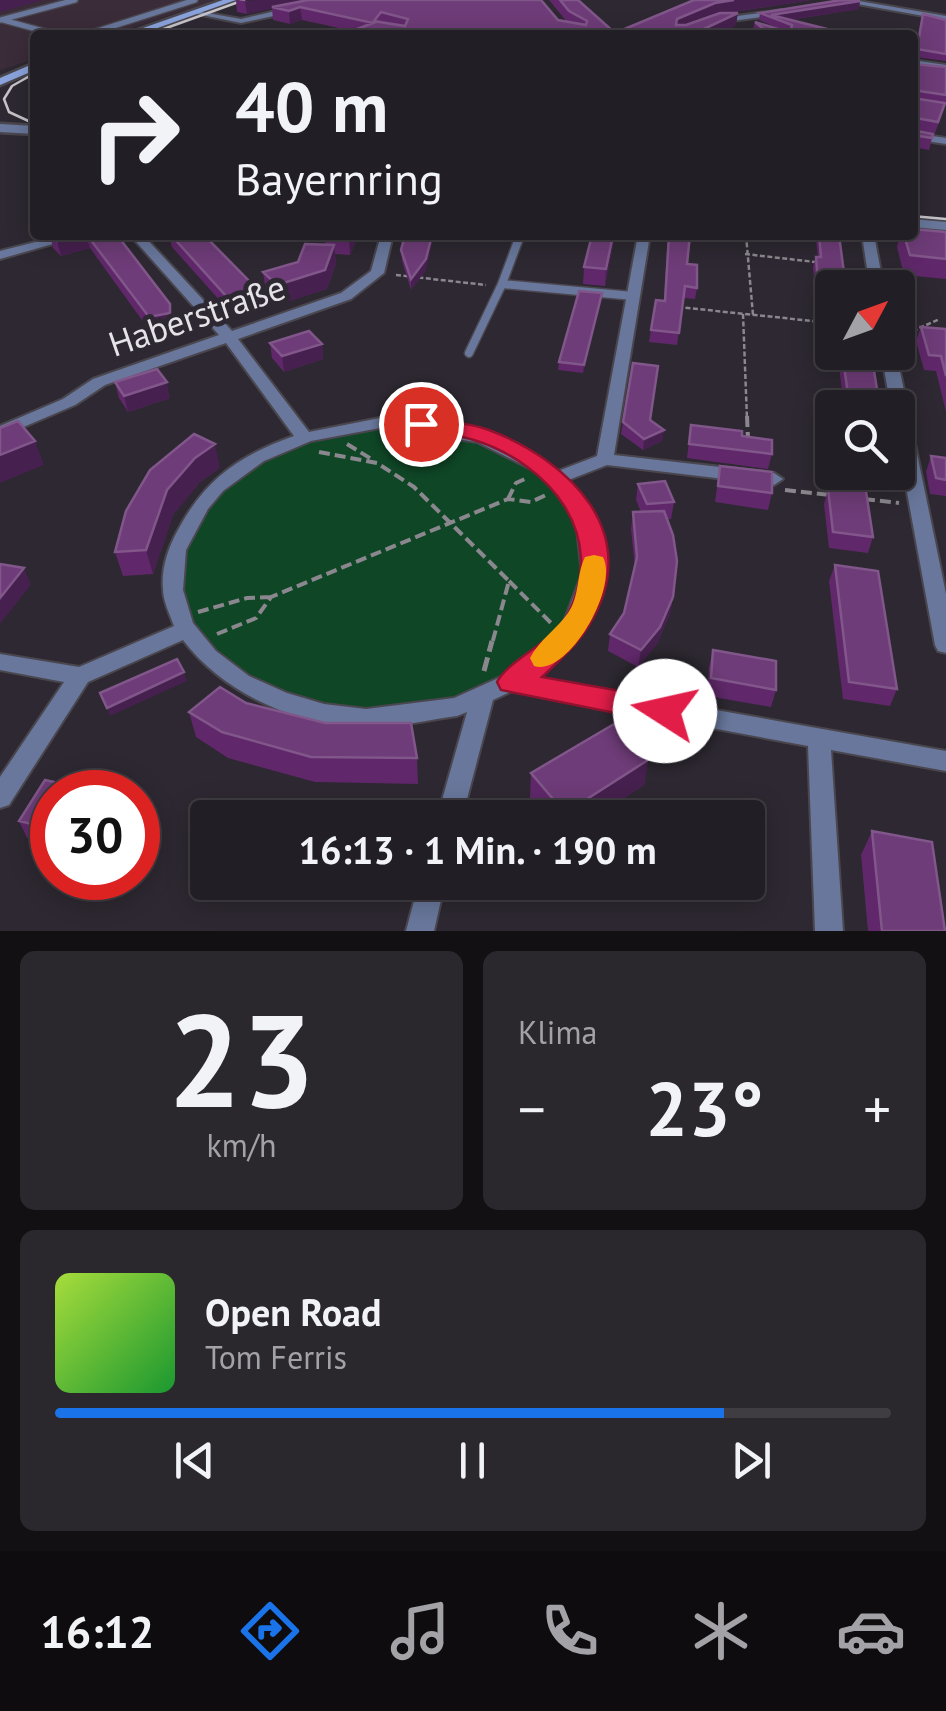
<!DOCTYPE html>
<html lang="de">
<meta charset="utf-8">
<style>
body{margin:0;font-family:"PT Sans",sans-serif;background:#2a272d;color:#f1f3f6;height:100vh;display:flex;flex-direction:column;font-size:38px;white-space:nowrap}
*{box-sizing:border-box;margin:0}
p{font-size:32px;color:#a2a2a7}
.icon{flex:none;width:55px;height:55px;fill:none;stroke:currentColor;stroke-width:2;stroke-linecap:round;stroke-linejoin:round}
.map{position:relative;height:931px;overflow:hidden}
.details{display:flex;flex-direction:column;gap:20px;padding:20px;background:#131014;flex:1}
.details>*{flex:none}
.top-card{position:absolute;left:30px;top:30px;width:888px;height:210px;border-radius:10px;box-shadow:0 5px 25px #0003,0 0 0 2px #3f3c42;background:#221e25;color:#f1f3f6;overflow:hidden}
.needle{width:65px;rotate:49deg}
.buttons{position:absolute;left:815px;top:270px;display:grid;gap:20px}
.buttons a{display:grid;place-items:center;width:100px;height:100px;border-radius:10px;background:#221e25;box-shadow:0 5px 25px #0003,0 0 0 2px #3f3c42;font-size:50px}
.speed{position:absolute;left:30px;top:770px;display:flex;gap:20px;font-size:50px;font-weight:700;text-align:center}
.speed>*{display:grid;place-content:center;width:130px;height:130px;border-radius:50%;background:#221e25;box-shadow:0 5px 25px #0003,0 0 0 2px #3f3c42;line-height:1}
.speed .limit{border:15px solid #d22;background:#fff;color:#111}
.pin{position:absolute;display:grid;place-items:center;width:85px;height:85px;color:#fff;margin:-42px;border:5px solid #fff;border-radius:50%;box-shadow:0 2px 10px #0007}
.me{position:absolute;width:110px;margin:-55px;rotate:280deg;stroke-linejoin:round;filter:drop-shadow(0 0 8px #0008)}
.turn{display:flex;align-items:center;gap:35px;height:210px;padding:0 40px;font-size:45px}
.turn .icon{width:130px;height:130px;stroke-width:2.5}
.turn b{display:block;font-size:70px;line-height:85px}
.big{font-size:75px;font-weight:800;line-height:1.1}
.details .card{flex:1;display:flex;flex-direction:column;justify-content:center;gap:15px;min-width:0;padding:0 35px;border-radius:15px;background:#2a272d}
.details .dial{align-items:center;gap:0}
.dial b{font-size:130px;line-height:1}
.song{display:flex;align-items:center;gap:30px}
.cover{width:120px;height:120px;border-radius:15px;background:linear-gradient(135deg,hsl(80 70% 55%),hsl(130 70% 35%))}
.played{height:10px;border-radius:5px;background:linear-gradient(90deg,#1a73e8 80%,#3f3c42 80%)}
.keys{display:flex;justify-content:space-around;direction:ltr}
.heat{display:flex;justify-content:space-between;align-items:center;font-size:55px;direction:ltr}
.details .tiles{flex:1;display:grid;gap:20px;grid-template-columns:1fr 1fr}
.card:last-child{grid-column:span 2}
.trip{position:absolute;left:190px;top:800px;width:575px;height:100px;border-radius:10px;background:#221e25;box-shadow:0 5px 25px #0003,0 0 0 2px #3f3c42;font-weight:800;line-height:100px;text-align:center}
.menu{display:flex;height:160px;justify-content:space-around;align-items:center;background:#0e0c0f;color:#a2a2a7}
.menu .icon{width:70px;height:70px}
.menu .on{color:#1a73e8}
.menu b{font-size:45px;color:#f1f3f6}
.map>svg:first-child{display:block}
.industrial{fill:#3a2c39}
.green{fill:#0f4626}
.lines{fill:none;stroke-linecap:round;stroke-linejoin:round}
.service-far2-casing{stroke:#4a464e;stroke-width:8}
.service-far1-casing{stroke:#4a464e;stroke-width:10}
.service-casing{stroke:#4a464e;stroke-width:11}
.minor-casing{stroke:#4a464e;stroke-width:4}
.tertiary-casing{stroke:#4a464e;stroke-width:5}
.secondary-casing{stroke:#4a464e;stroke-width:5}
.path-far2{stroke:#8b878e;stroke-width:2.5;stroke-dasharray:5 2.5;stroke-linecap:butt}
.path-far1{stroke:#8b878e;stroke-width:4;stroke-dasharray:11 5;stroke-linecap:butt}
.path{stroke:#8b878e;stroke-width:5;stroke-dasharray:14 6;stroke-linecap:butt}
.service-far2{stroke:#68779b;stroke-width:5}
.service-far1{stroke:#68779b;stroke-width:6}
.service{stroke:#68779b;stroke-width:8}
.minor{fill:#68779b;fill-rule:evenodd}
.tertiary{fill:#68779b;fill-rule:evenodd}
.secondary{fill:#8aa3dc;fill-rule:evenodd}
.tram{stroke:#c5c2c8;stroke-width:2.5}
.wall{fill:#60286a}
.shaded-wall{fill:#46204e}
.building{fill:#6e3c78;stroke:#81568a;stroke-width:2.5;fill-rule:evenodd}
.route{fill:#e11d48;stroke:#92132f;stroke-width:2.5}
.slow{fill:#f59e0b}
.labels{text-anchor:middle;stroke-width:10;stroke-linejoin:round;paint-order:stroke}
.street-label{font-size:35px;fill:#e5e2e8;stroke:#2d2831}
</style>
<div class="map">
<svg width="946" height="931" viewBox="0 0 946 931">
<rect width="100%" height="100%" fill="#2d2831"/>
<path class="industrial" d="M0 0H218L109 35H35V59L0 70Z"/>
<path class="green" d="M380 423C435 424 500 429 544 466 564 483 578 515 593 537L565 638 483 696 367 718 235 681 180 618 183 536 228 477 298 440Z"/>
<g class="lines">
<defs>
<path id="service-far2" d="M0 20 75 0
M3 20 58 35
M85 35 195 0"/>
<path id="service-far1" d="M517 244 520 235"/>
<path id="service" d="M518 241 502 284 633 296
M469 353 502 284"/>
<path id="minor" d="M835 0H853L946 16V20Z
M293 7 296 11 241 23 192 13 196 11 241 19Z
M782 10 785 14 716 23 688 35H677L714 19Z
M912 60 946 65V71L912 66Z
M912 133 946 138V144L912 139Z
M63 235H84L0 259V251Z
M130 235H143L232 331 341 293 371 271 381 235H393L384 273 351 299 238 339 309 432 380 418 481 432 558 471 597 456 638 235H650L614 455 774 473 783 479 774 485 607 465 566 481 595 519 602 574 579 633 536 678 946 751V771L831 750 843 931H815L808 746 512 691 493 700 462 818H437L467 712 457 716C427 720 395 728 365 727 297 726 224 694 183 640L88 682 9 805 0 808V777L64 682 0 670V654L79 667 174 626C170 615 163 601 163 589 161 569 168 548 178 530 205 479 240 455 294 436L226 343 105 385 75 405 0 437V426L63 399 93 379 219 335ZM380 428 477 442 543 475 576 520 582 574 563 624 518 669 454 698 366 709 324 704 287 693 249 676 216 651 193 623 183 590 186 550 208 509 223 491 264 461 311 441Z
M862 235H874L884 288H870Z
M881 352H896L946 594V653L938 651 935 645 898 443V408H891Z
M419 882H445L434 931H406Z"/>
<path id="tertiary" d="M0 124 35 126V134L0 132Z
M912 219 946 222V230L912 227Z"/>
<path id="secondary" d="M223 0H236L138 35H123Z
M35 63V70L0 85V78Z"/>
</defs>
<use href="#service-far2" class="service-far2-casing"/>
<use href="#service-far1" class="service-far1-casing"/>
<use href="#service" class="service-casing"/>
<use href="#minor" class="minor-casing"/>
<use href="#tertiary" class="tertiary-casing"/>
<use href="#secondary" class="secondary-casing"/>
<path class="path-far2" d="M746 235 753 315
M745 254 815 262
M396 275 486 285
M678 307 832 323
M743 314 747 419
M898 333H908L940 319"/>
<path class="path-far1" d="M747 416 748 439
M347 444 373 460
M319 452 377 463 414 487 509 581 492 644
M785 490 830 495
M508 499 516 483 527 478
M864 499 899 503
M509 581 552 624
M198 612 247 598 271 597
M217 634 256 618 271 597 508 499 531 502 548 494"/>
<path class="path" d="M484 671 492 641"/>
<use href="#service-far2" class="service-far2"/>
<use href="#service-far1" class="service-far1"/>
<use href="#service" class="service"/>
<use href="#minor" class="minor"/>
<use href="#tertiary" class="tertiary"/>
<use href="#secondary" class="secondary"/>
<path class="tram" d="M147 35 244 0
M35 73 12 86 4 99 9 112 35 124
M912 216 946 219"/>
</g>
<path class="wall" d="M236 0 567 22 549 0H578L615 33 694 0H811L728 13 736 25 716 35H357V32L302 20 290 24 273 20 272 8 247 14 237 12Z
M859 9 790 20 851 35H759L753 30 755 22 782 30 759 20 760 13Z
M946 20V61L915 57 921 21Z
M912 64 946 67V103L912 98Z
M913 98 942 114 935 133 913 129Z
M912 130 933 134 929 150 912 147Z
M946 232V279L904 275 897 247 900 235Z
M50 235H124L125 238 121 240 174 320V329L152 334 90 248 61 256 53 248Z
M169 235H204L259 304 230 312 172 247Z
M324 235H358L350 255 335 254 336 264 327 289 279 304 266 292 263 272 298 262 325 245Z
M592 235H615L605 286 583 284 584 267Z
M668 235H690L687 264 697 288 695 299 684 298 677 345 649 342 656 300 664 301Z
M817 235H839L832 288V311L817 309 813 267 816 257H818L816 240Z
M401 250 426 270 411 290 402 261Z
M601 301 583 373 558 370 559 362Z
M921 327 946 329V412L936 371 924 370 916 341Z
M270 343 322 344 323 359 284 372 272 358Z
M839 352H881L878 362H872L880 408H844L838 358Z
M115 382 170 398 128 412 119 398Z
M651 420 664 430 662 441 643 450 621 434 623 422Z
M691 425 742 436 772 454 768 469 687 458Z
M832 450V472H894L889 489 865 485 873 537 868 553 829 548 824 504 828 489H832L830 460Z
M931 456 946 458V496L930 494 926 472Z
M720 466 772 493 768 510 715 502Z
M220 468 200 482 173 515 153 574 123 576 115 552 126 511Z
M638 484 674 502 671 519H667L673 597 670 614 657 644 638 667 608 651 610 634 624 613 635 568 631 529 633 512H641L636 500Z
M835 565 897 689 890 706 843 699 829 581Z
M713 650 776 690 771 707 707 696 709 667Z
M246 703 417 758 418 784 315 782 228 758 196 737 189 712Z
M648 760 644 785 594 818H546L530 798 531 773Z
M52 792V844L27 838 19 821Z
M872 831 945 931H868L861 855Z"/>
<path class="shaded-wall" d="M0 0H43L0 12Z
M253 0H312L247 14 245 2Z
M734 0H811L713 15 676 32 677 19 715 3Z
M860 1 859 9 782 21 771 15Z
M300 7 302 20 290 24 289 11Z
M738 13 736 25 716 35H691Z
M79 235H86L90 248 61 256 57 241Z
M349 235H358L350 255Z
M432 235H434L426 270 411 290V279Z
M613 235H615L605 286 606 269Z
M334 245 336 264 327 289 279 304 277 285Z
M257 289 259 304 230 312 227 297Z
M602 293 601 301 583 373 584 365Z
M170 304 174 329 152 334 149 317Z
M322 344 323 359 284 372 282 356Z
M167 382 170 398 128 412 124 396Z
M664 430 662 441 643 450 644 439Z
M35 441 44 465 0 483V455Z
M215 444 220 468 200 482 173 515 153 574 146 550 167 490 195 458Z
M24 568 31 585 0 624V598Z
M673 597 670 614 657 644 638 667 641 650Z
M184 672 187 681 110 716 107 708Z
M648 760 644 785 594 818H565V813Z"/>
<path class="building" d="M308 0H541L558 20 586 25 587 21 569 11 560 0H578L615 33 694 0H734L715 3 677 19 676 25H686L720 13H738L691 35H382L357 29 373 23 300 7 289 11 272 7ZM381 12 408 19 405 26 374 21Z
M841 0 860 1 771 15 851 35H780L766 31 755 22 781 30H791L792 25 760 13Z
M923 14 946 20V54L917 49Z
M912 64 946 67V95L912 90Z
M913 98 945 103 938 122 916 118 912 121Z
M912 130 933 134 932 138 912 135Z
M912 229 946 232V259L910 255 904 235H912Z
M51 235H79L57 241Z
M87 235H117L170 304V313L149 317Z
M171 235H204L257 289 227 297Z
M405 235H432L426 259 411 279 401 250Z
M592 235H613L606 269 584 267Z
M669 235H690L687 264 697 265V288L685 286 679 333 651 330 656 300 665 301Z
M819 235H839L846 288H832V300L819 298 816 257H821Z
M305 244 334 245 325 270 277 285 263 272 298 262Z
M579 291 602 293 584 365 559 362Z
M921 327 946 329V376L941 356 929 355Z
M309 331 322 344 282 356 270 343Z
M842 352H871L880 408H850Z
M633 363 658 366 650 420 664 430 644 439 623 422Z
M157 369 167 382 124 396 115 382Z
M18 421 35 441 0 455V428Z
M691 425 742 431V436L772 440V454L689 444Z
M194 434 215 444 195 458 167 490 146 550 115 552 126 511 150 470Z
M931 456 946 458V480L936 478Z
M720 466 772 472V493L718 486Z
M836 472H863L873 537 833 532 828 489 837 490Z
M665 481 674 502 647 504 638 484Z
M664 511 673 535 677 561 673 597 660 627 641 650 610 634 624 613 637 557 633 512Z
M0 564 24 568 0 598Z
M835 565 878 571 897 689 849 682Z
M713 650 776 661V690L711 678Z
M177 659 184 672 107 708 100 693Z
M220 687 246 703 325 723H411L417 758 311 757 222 732 189 712Z
M614 724 648 760 565 813 531 773Z
M45 780 100 792H52V829L19 821Z
M872 831 932 842 945 931H882Z"/>
<path class="route" d="M421 417C443 421 468 422 489 430 571 461 645 535 589 625 577 645 559 661 542 677L665 699 675 702 680 711 675 719 665 723 501 690 497 682C509 659 552 644 568 614 608 535 550 464 474 440 454 434 433 433 413 428L410 424Z"/>
<path class="slow" d="M594 555 603 557C619 588 568 677 534 666L530 658C539 640 557 629 568 613 580 596 576 575 585 557Z"/>
<g class="labels">
<g class="street-label">
<text transform="translate(197 316) rotate(-19)" y="12">Haberstraße</text>
</g>
</g>
</svg>
<div class="buttons">
<a><svg class="needle" viewBox="-14 -14 28 28"><path d="M0-13l5 13h-10z" fill="#e53935"/><path d="M0 13l5-13h-10z" fill="#a2a2a7"/></svg></a>
<a><svg class="icon" aria-label="search" viewBox="0 0 24 24"><circle cx="10" cy="10" r="6"/><path d="M15 15l6 6"/></svg></a>
</div>
<div class="speed"><div class="limit">30</div></div>
<div class="pin" style="left:421px;top:424px;background:#d93025"><svg class="icon" aria-label="arrive" viewBox="0 0 24 24"><path d="M6 21V4h12l-3 4 3 4H6"/></svg></div>
<svg class="me" style="left:665px;top:711px" viewBox="-20 -20 40 40"><circle r="19" fill="#fff"/><path d="M0-13L10 11 0 6-10 11z" fill="#e11d48"/></svg>
<div class="trip">16:13 · 1 Min. · 190 m</div>
<div class="top-card">
<div class="turn"><svg class="icon" aria-label="right" viewBox="0 0 24 24"><path d="M7 20v-9h11M14 6l5 5-5 5"/></svg><div><b>40 m</b>Bayernring</div></div>
</div>
</div>
<section class="details">
<div class="tiles">
<div class="card dial"><b>23</b><p>km/h</p></div>
<div class="card"><p>Klima</p>
<div class="heat"><a>−</a><b class="big">23°</b><a>+</a></div>
</div>
<div class="card">
<div class="song"><i class="cover"></i><div><b>Open Road</b><p>Tom Ferris</p></div></div>
<div class="played"></div>
<div class="keys"><svg class="icon" aria-label="previous" viewBox="0 0 24 24"><path d="M18 5L8 12l10 7zM5 5v14"/></svg><svg class="icon" aria-label="pause" viewBox="0 0 24 24"><path d="M8 5v14M16 5v14"/></svg><svg class="icon" aria-label="next" viewBox="0 0 24 24"><path d="M6 5l10 7-10 7zM19 5v14"/></svg></div>
</div>
</div>
</section>
<nav class="menu">
<b>16:12</b>
<svg class="icon on" aria-label="directions" viewBox="0 0 24 24"><path d="M12 3l9 9-9 9-9-9zM9 14v-3h6M13 9l2 2-2 2"/></svg>
<svg class="icon" aria-label="music" viewBox="0 0 24 24"><path d="M9 18V5l10-2v13"/><circle cx="6" cy="18" r="3"/><circle cx="16" cy="16" r="3"/></svg>
<svg class="icon" aria-label="phone" viewBox="0 0 24 24"><path d="M5 4h4l2 5-3 2q2 4 5 5l2-3 5 2v4C11 20 4 13 5 4z"/></svg>
<svg class="icon" aria-label="climate" viewBox="0 0 24 24"><path d="M12 3v18M4 7l16 10M4 17L20 7"/></svg>
<svg class="icon" aria-label="car" viewBox="0 0 24 24"><path d="M5 17H2v-5l4-1 3-4h7l3 4 3 1v5h-3M9 17h6M6 11h13"/><circle cx="7" cy="17" r="2"/><circle cx="17" cy="17" r="2"/></svg>
</nav>
